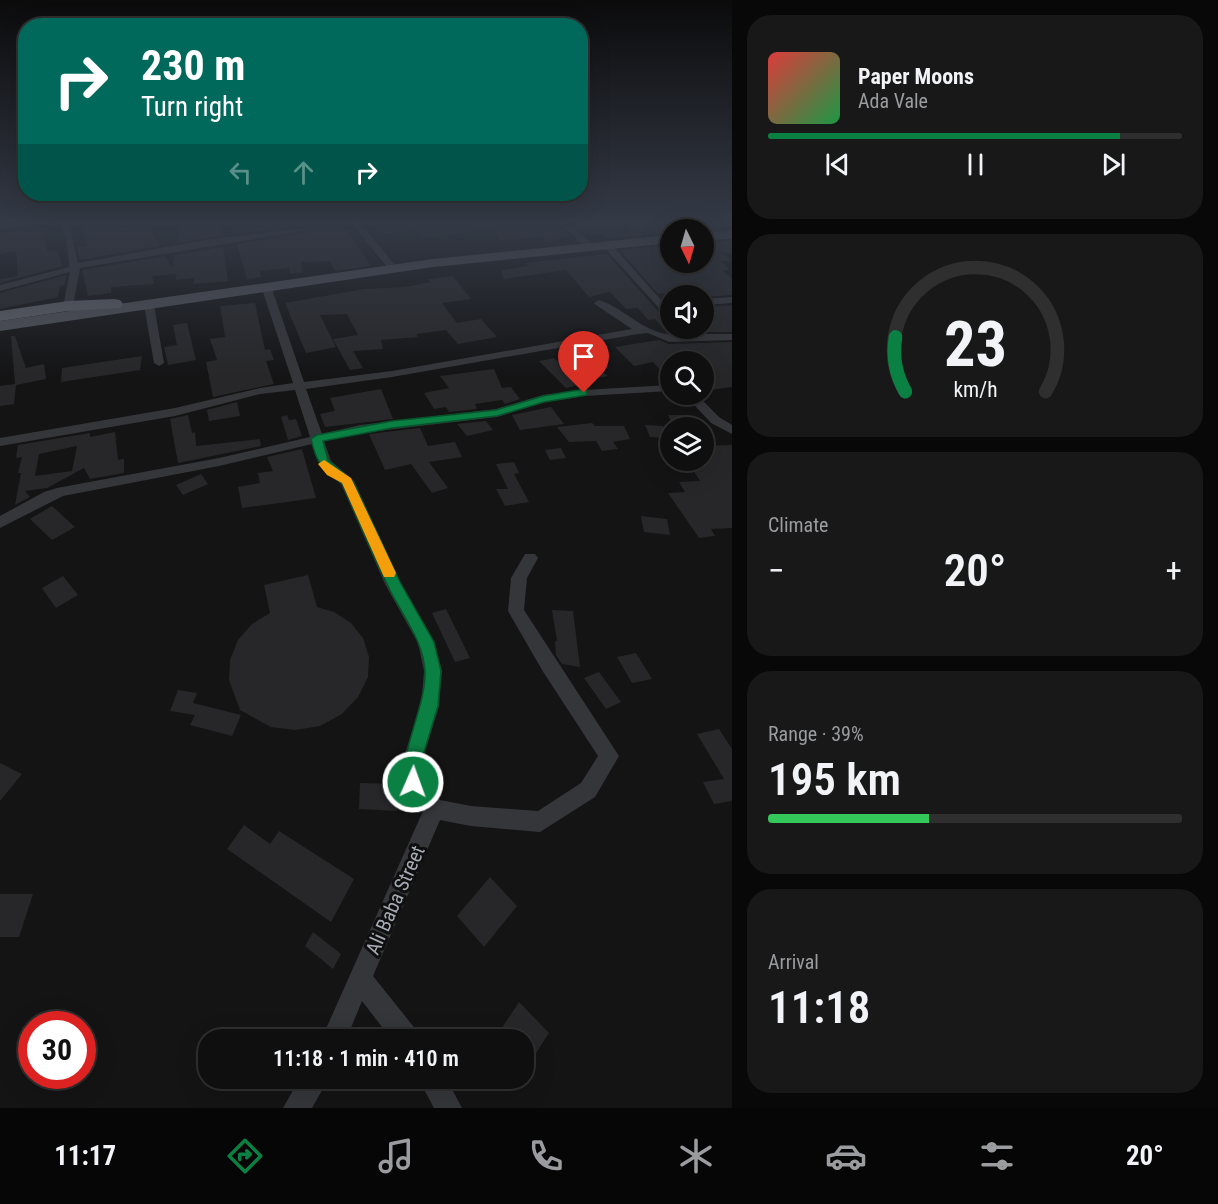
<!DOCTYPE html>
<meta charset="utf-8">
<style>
body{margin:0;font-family:"Roboto Condensed",sans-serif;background:#181819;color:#f1f3f6;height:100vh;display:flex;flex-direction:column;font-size:22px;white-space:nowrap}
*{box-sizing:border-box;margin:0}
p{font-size:20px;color:#9b9c9f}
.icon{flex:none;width:33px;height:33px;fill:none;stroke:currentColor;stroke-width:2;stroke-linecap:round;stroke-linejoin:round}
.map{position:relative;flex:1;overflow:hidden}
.side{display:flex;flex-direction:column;gap:15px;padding:15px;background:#080809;width:486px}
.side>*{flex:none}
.top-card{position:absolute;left:18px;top:18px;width:570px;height:183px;border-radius:24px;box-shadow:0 6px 24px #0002,0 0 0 2px #2f2f30;background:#00695c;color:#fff;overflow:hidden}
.needle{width:39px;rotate:175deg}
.controls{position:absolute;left:660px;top:219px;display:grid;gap:12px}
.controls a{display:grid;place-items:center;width:54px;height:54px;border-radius:50%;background:#0f0f10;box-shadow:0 6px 24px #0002,0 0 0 2px #2f2f30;font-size:30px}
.speed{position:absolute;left:18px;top:1011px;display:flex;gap:12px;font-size:30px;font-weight:700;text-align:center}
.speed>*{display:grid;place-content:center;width:78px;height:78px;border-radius:50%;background:#0f0f10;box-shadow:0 6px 24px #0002,0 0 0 2px #2f2f30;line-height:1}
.speed .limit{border:9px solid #d22;background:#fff;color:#111}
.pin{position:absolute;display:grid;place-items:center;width:51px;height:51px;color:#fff;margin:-62px -26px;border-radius:50% 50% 50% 0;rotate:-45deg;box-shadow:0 0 6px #0007}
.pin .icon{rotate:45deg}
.me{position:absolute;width:66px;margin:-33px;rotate:2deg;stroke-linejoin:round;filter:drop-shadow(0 0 4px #0008)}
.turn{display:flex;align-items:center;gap:21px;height:126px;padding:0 24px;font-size:27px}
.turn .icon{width:78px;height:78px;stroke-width:2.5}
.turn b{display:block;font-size:42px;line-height:51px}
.lanes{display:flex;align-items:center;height:57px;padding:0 24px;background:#0003;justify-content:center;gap:30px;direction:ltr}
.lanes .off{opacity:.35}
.big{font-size:45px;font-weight:600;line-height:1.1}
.side .widget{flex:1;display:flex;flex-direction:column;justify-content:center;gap:9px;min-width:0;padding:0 21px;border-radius:24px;background:#181819}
.side .dial{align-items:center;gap:0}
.dial svg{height:156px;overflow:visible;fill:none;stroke:#2f2f30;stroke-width:7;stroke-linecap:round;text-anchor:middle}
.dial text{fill:#f1f3f6;stroke:none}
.song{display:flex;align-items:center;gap:18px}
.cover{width:72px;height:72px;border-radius:9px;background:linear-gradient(135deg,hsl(0 70% 55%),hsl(140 70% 35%))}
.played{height:6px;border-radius:3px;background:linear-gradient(90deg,#0b8043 85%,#2f2f30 85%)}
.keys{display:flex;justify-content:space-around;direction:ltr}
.heat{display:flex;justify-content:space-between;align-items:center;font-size:33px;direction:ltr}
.charge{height:9px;border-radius:4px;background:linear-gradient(90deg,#34c759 39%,#2f2f30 0)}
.trip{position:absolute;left:198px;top:1029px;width:336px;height:60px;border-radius:24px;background:#0f0f10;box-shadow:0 6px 24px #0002,0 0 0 2px #2f2f30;font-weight:600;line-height:60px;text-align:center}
.tab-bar{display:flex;height:96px;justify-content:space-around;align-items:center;background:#060606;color:#9b9c9f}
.tab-bar .icon{width:42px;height:42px}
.tab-bar .selected{color:#0b8043}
.tab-bar b{font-size:27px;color:#f1f3f6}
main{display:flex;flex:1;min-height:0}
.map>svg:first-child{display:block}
.building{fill:#272729;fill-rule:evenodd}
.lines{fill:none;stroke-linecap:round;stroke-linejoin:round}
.street{fill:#35363a;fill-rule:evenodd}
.primary{fill:#515359;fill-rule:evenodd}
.highway{fill:#61646b;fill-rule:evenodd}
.route{fill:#0b8043;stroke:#07532c;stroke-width:1.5}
.slow{fill:#f59e0b}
.labels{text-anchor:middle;stroke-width:6;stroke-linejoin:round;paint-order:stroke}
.near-street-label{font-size:20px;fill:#a6abb5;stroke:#0f0f10}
</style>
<main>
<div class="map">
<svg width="732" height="1108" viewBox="0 0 732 1108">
<rect width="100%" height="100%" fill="#141415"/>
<path class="building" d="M95 220H117L120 228 147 224 160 246 80 260 77 247 87 246 81 222Z
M198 220 203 227 219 224 221 236 177 243 181 223Z
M248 220 250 223 267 220H339L371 266 335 271 330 261 301 262 302 273 290 274 289 268 260 271 261 277 247 279 237 244 308 232 310 229 304 226 234 234 230 222Z
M372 220H502L503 226 528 223 525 220H552L570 236 546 242 541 237 500 241 495 228 425 238 418 230 410 231 403 226 406 232 381 234Z
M630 220H680L684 230 607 239 603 235 584 234 570 222 617 221 628 235Z
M719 223 726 229 688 230 682 224Z
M26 228 27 231 43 228 47 251 57 250 63 266 0 283V279L18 276 16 251 0 254V234Z
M732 241V253H723L731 261H721L730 270H723L732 279V295L704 297 690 290 658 294 620 250 670 245V262H704V242Z
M223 247 228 281 194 284V278L176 280V274L152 276 154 284 111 287V293L88 296 82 270 165 256 172 268 175 255Z
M607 254 665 319 670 320V328H680L679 333 667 332 655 319 648 320 638 308 626 309 610 292 589 297 566 270 503 279 502 270 529 266 526 263Z
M66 275 65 285 60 286 58 297 0 309V293Z
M453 276 471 299 442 303 457 323 481 319 497 337 458 344 446 330 416 334 418 337 381 340 383 349 353 351 363 368 350 370 333 339 358 335 347 314 320 315 336 347 306 353 285 303 364 289 405 287 431 282 428 279Z
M255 303 265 350 270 349 274 360 266 361 274 384 213 397 206 362 217 360 210 339 225 337 220 306Z
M732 305V332H696L693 328H704V320H711L705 311H715L710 307Z
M187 323 196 360 168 365 164 347 177 345 173 325Z
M11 336H15L26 368 44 364 46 379 16 385 14 404 0 406V386L15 384Z
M659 340 669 344 732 342V387L710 390 704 383V362H670V371L663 373 653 362 634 366 615 347Z
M142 356 140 370 61 382 62 368Z
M554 358 563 366 589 361 608 376 575 383 578 385 566 388 539 361Z
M494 369 502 388 511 387 520 399 505 404 502 400 475 404 477 409 449 412 446 407 434 409 424 393 449 388 440 376Z
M381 389 393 419 325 427 320 414 335 411 330 398Z
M237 402 240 416 209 421 207 410Z
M551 407 564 424 520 430 512 415Z
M188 415 192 433 195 432 196 446 260 439 261 446 178 463 170 419Z
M287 415 289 420 296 419 302 436 288 440 281 417Z
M668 415H683L690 428H674Z
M486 421 493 430 467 436 457 424Z
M592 423 595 426H624L630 439 613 442 618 449 602 451 596 441 569 442 557 427Z
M645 425 663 426 668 438 650 437Z
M420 428 428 446 455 442 462 457 429 462 448 488 432 493 411 464 385 470 369 434Z
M115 432 118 460 124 459V473L90 479 84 468 47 488 25 491 30 497 15 505 21 473H18L22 457 16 458 18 445 90 433V437ZM77 446 72 471 35 476 39 454Z
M732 445V528L711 529 715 536 699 538 668 493 685 492 679 482 700 481 687 460H704V446Z
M561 448 566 458 550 460 545 450Z
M302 449 316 498 242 508 238 487 260 483 258 473 273 471 267 457Z
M514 462 519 473 514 474 529 502 505 506 496 489H508L496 464Z
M201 474 208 484 183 495 176 485Z
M52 506 75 527 52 540 30 519Z
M641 516 667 519 670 535 644 532Z
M308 575 317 607 334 612 351 623 363 638 369 657 368 677 358 697 342 714 320 726 295 730 271 727 240 710 229 680 230 660 238 640 252 624 270 613 264 585Z
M63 576 78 595 56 608 42 588Z
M446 609 470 658 455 662 432 613Z
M552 610 573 611 580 667 562 664 556 655 555 641H557Z
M636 653 652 679 632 683 617 657Z
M599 672 621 702 606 709 584 678Z
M178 690 197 693 193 703 241 715 232 736 190 725 195 715 170 711Z
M719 729 732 749V801L714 804 703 782 724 779 697 734Z
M0 763 22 774 0 801Z
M360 783 398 784 397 811 359 809Z
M244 825 270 844 279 831 354 879 331 922 227 849Z
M490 877 517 906 484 947 457 916Z
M0 894H33L19 937H0Z
M313 932 341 954 333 969 305 946Z
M519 1002 549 1033 529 1064 524 1058V1040H507L500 1031Z"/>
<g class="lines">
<path class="street" d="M34 220H57L0 230V226Z
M60 220H68L78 263 205 240 304 228 308 230 80 268 73 306 68 309 63 306 70 272 0 291V285L69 267 67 242Z
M204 220H212L213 222 209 224Z
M349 220H358L393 263 400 267V271L387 267Z
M556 220H565L590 242V246H584Z
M604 243H610L670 310V318L667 317 604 247Z
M267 286 272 289 304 382 392 371 632 329 596 305 594 303 599 300C629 310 646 338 684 335L681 331 684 328 690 329 695 334H732V340L669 342 648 333 638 334 392 377 306 389 322 434 360 425 496 409 543 395 584 390 670 385V391L584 396 545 402 497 417 360 433 324 441 331 461 354 481 400 582 434 642 442 671 439 706 421 765 422 778 440 800 471 806 538 811 581 783 598 756 542 670 508 611 511 578 525 554H535L538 558 527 578 524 610 619 756 595 797 540 832 471 826 440 820 373 976 417 1031 420 1040H392L362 1001 346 1040H321L423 811 406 789 401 765 421 706 424 671 418 643 385 584 341 484 321 467 312 444 219 466 63 496 0 528V516L44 492 57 488 219 458 310 437 295 390 260 394 175 416 0 446V438L175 408 260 388 293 383 262 289Z
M732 297V303L704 305V299Z
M149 302 154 305 164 363 159 366 154 363 144 305Z
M684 394H696L719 417 732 425V434L711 423Z
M300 1078H329L312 1108H283Z
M418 1078H446L462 1108H434Z"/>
<path class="primary" d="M732 231V239L704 240V232Z
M670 235V243L433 267 0 331V321L433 259Z"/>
<path class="highway" d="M114 299 120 300 123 304 120 308 68 311 0 321V311L68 301Z"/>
</g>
<linearGradient id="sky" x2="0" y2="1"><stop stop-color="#0b0b0c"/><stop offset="0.59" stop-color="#343a46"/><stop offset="1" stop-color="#343a46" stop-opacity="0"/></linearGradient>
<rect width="732" height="376" fill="url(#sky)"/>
<path class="route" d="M584 389 587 390V395L544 402 497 416 392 428 323 441 328 460 353 481 400 582 434 642 441 671 438 706 420 765 422 782 419 788 413 791 407 788C395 760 426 709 425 672 424 640 400 613 387 584 371 551 357 517 342 483 322 471 316 461 311 439L317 435 392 421 496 410 543 396Z"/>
<path class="slow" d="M324 460 351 478 396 573 394 577H384L342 483 327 475 318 464Z"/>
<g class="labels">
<g class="near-street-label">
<text transform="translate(395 900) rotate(-66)" y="7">Ali Baba Street</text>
</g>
</g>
</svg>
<div class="controls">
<a><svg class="needle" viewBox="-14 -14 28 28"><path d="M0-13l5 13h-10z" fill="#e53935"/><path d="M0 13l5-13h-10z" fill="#9b9c9f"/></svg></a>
<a><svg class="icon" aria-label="sound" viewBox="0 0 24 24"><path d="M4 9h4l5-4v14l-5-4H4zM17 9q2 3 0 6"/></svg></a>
<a><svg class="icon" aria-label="search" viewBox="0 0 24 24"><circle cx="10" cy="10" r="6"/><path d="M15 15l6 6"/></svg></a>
<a><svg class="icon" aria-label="layers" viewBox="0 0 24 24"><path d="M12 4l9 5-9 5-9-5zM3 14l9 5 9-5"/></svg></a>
</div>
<div class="speed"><div class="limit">30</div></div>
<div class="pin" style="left:584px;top:393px;background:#d93025"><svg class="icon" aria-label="arrive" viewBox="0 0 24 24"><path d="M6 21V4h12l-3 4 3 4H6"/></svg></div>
<svg class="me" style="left:413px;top:782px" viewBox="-20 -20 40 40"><circle r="17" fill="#0b8043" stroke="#fff" stroke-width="3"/><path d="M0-11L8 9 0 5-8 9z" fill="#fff"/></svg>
<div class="trip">11:18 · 1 min · 410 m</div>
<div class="top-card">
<div class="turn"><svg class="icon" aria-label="right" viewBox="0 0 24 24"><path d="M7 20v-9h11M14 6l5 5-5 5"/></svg><div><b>230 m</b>Turn right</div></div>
<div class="lanes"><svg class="icon off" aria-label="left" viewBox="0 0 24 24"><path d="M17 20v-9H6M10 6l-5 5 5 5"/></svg><svg class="icon off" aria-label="ahead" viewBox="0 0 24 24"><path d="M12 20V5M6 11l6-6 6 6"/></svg><svg class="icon" aria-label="right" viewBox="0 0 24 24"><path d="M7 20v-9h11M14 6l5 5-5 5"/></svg></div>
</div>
</div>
<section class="side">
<div class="widget">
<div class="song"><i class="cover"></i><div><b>Paper Moons</b><p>Ada Vale</p></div></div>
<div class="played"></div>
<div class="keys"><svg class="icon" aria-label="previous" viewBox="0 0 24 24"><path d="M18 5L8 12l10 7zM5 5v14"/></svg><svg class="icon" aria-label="pause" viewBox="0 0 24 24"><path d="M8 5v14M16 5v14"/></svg><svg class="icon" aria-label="next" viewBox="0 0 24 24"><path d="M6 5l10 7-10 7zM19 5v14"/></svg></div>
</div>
<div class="widget dial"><svg viewBox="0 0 100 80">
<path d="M14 69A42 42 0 1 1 86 69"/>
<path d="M14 69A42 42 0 0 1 9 41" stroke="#0b8043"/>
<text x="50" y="56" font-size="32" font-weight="700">23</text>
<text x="50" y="72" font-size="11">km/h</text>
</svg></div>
<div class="widget"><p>Climate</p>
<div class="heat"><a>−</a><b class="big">20°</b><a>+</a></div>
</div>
<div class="widget"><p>Range · 39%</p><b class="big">195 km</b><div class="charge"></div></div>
<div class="widget"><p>Arrival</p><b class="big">11:18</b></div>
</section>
</main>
<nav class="tab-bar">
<b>11:17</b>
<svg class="icon selected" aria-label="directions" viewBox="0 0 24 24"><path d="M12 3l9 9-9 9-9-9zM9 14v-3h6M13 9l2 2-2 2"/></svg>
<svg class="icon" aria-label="music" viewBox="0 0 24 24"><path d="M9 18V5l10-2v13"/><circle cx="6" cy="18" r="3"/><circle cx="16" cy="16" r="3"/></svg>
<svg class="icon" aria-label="phone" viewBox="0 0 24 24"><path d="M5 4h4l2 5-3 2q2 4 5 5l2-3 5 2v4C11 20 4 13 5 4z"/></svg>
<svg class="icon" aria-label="climate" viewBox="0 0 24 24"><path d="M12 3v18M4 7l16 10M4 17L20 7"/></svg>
<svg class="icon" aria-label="car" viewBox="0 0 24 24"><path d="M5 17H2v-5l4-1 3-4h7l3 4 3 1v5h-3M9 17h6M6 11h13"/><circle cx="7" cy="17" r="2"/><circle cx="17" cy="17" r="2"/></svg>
<svg class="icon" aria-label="filters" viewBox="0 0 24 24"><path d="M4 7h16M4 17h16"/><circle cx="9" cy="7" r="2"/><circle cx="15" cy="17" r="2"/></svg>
<b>20°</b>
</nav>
